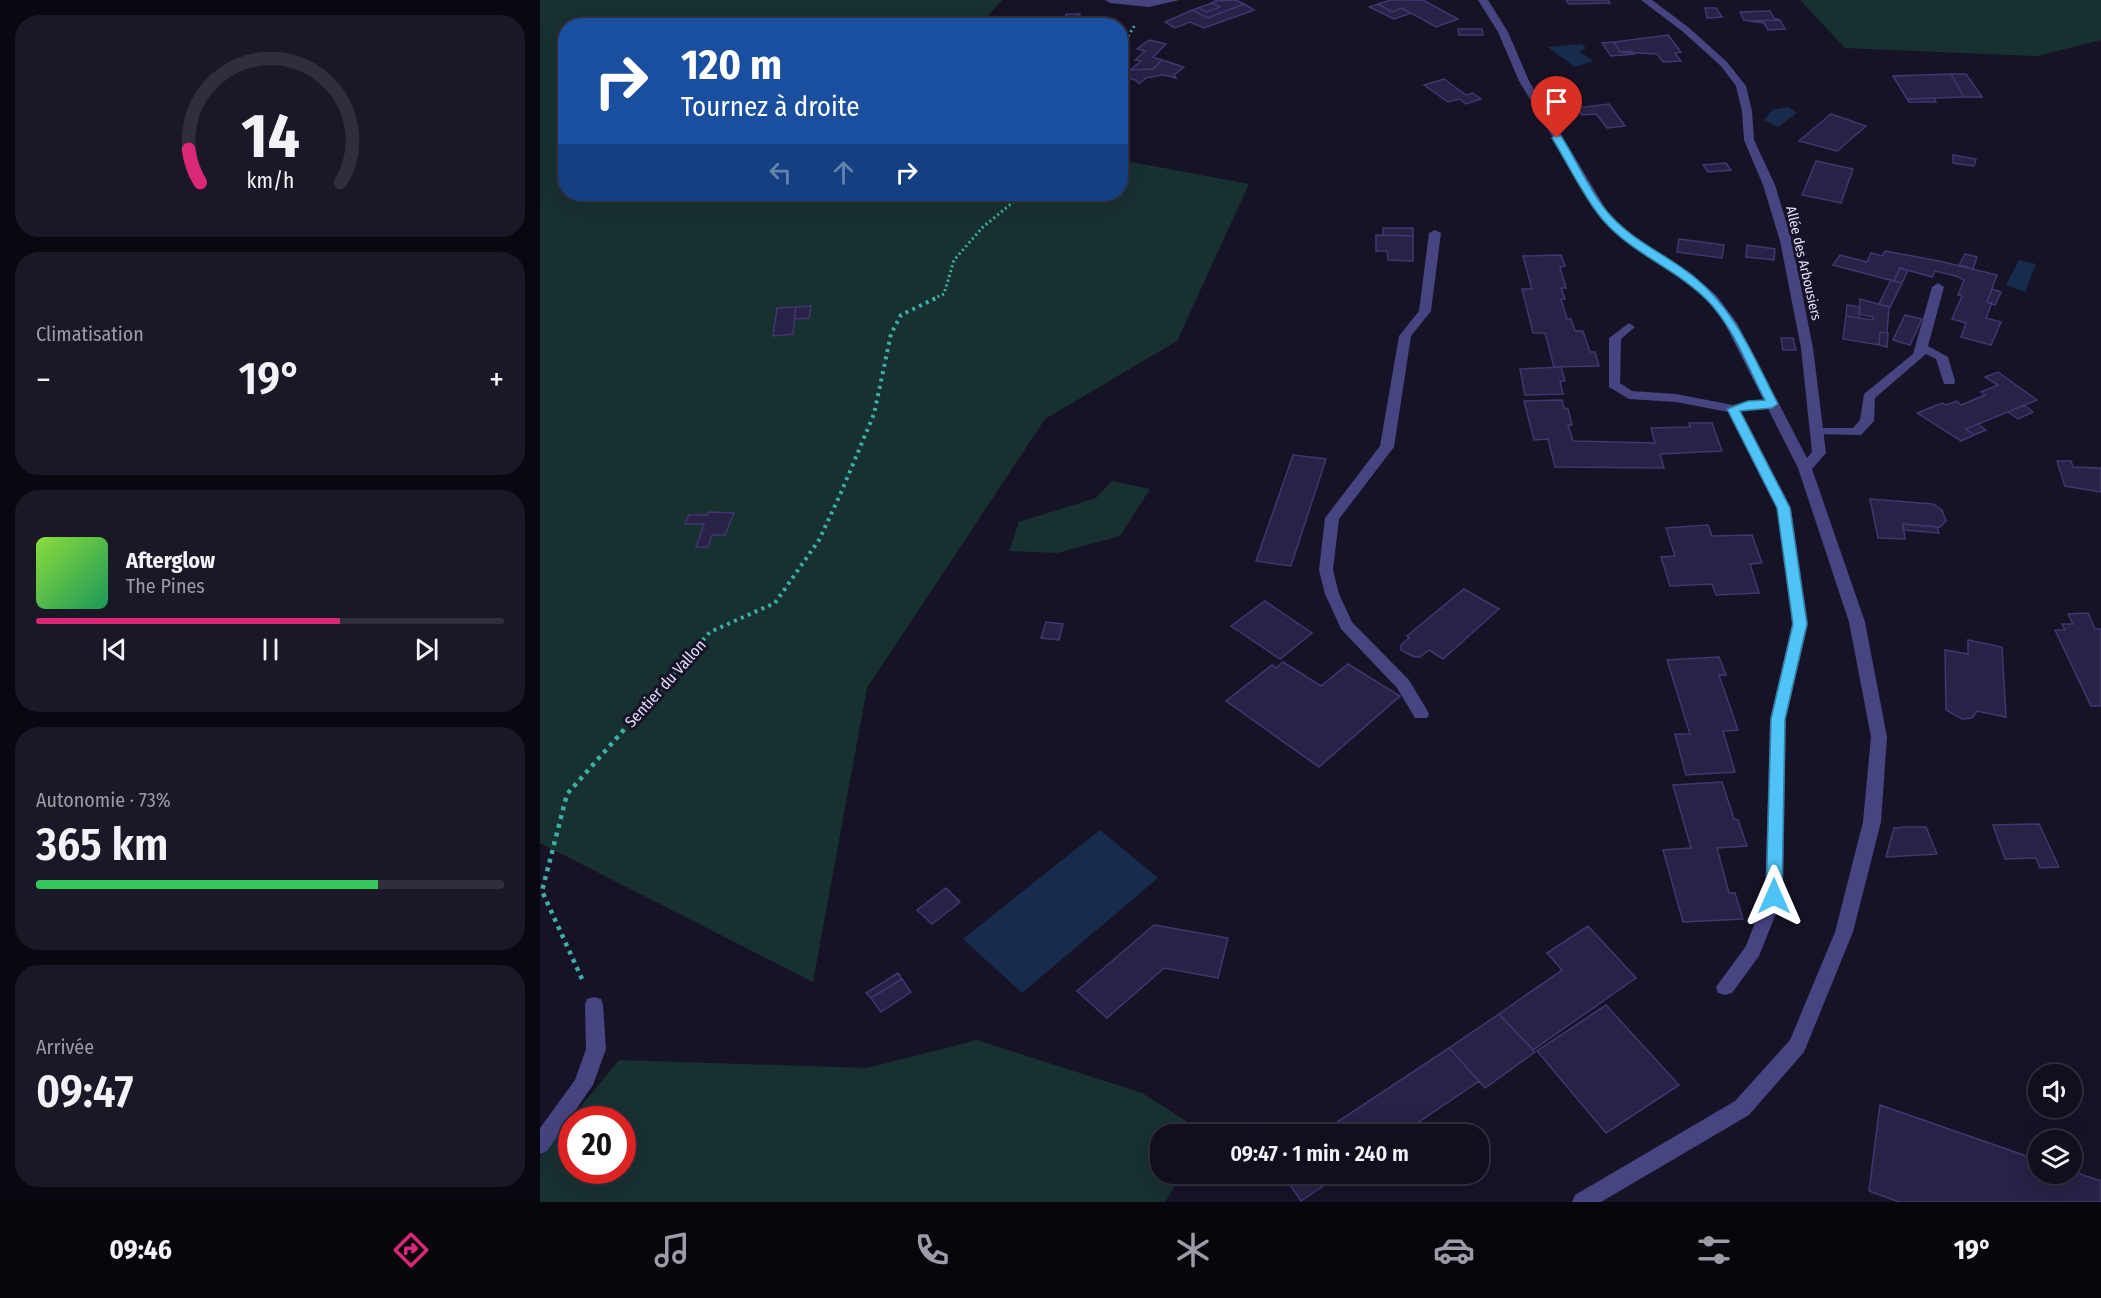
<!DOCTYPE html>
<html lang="fr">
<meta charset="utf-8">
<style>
body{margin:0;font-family:"Fira Sans Condensed",sans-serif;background:#1a1726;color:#f1f3f6;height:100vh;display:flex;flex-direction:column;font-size:22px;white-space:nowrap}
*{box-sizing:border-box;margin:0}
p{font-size:20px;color:#9c9ca4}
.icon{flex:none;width:33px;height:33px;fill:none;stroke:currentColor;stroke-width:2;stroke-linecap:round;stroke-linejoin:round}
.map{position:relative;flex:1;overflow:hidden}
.details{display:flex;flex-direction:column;gap:15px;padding:15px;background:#090810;width:540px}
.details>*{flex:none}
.guide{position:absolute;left:18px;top:18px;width:570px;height:183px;border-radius:24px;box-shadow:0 6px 24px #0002,0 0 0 2px #302e3b;background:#1a4fa0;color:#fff;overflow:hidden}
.buttons{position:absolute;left:1488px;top:1064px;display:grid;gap:12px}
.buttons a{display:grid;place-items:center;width:54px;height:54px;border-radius:50%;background:#110e1d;box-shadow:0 6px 24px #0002,0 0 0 2px #302e3b;font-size:30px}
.speed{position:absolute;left:18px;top:1106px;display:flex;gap:12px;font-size:30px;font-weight:700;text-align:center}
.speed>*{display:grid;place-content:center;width:78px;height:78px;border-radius:50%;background:#110e1d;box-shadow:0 6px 24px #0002,0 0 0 2px #302e3b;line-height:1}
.speed .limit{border:9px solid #d22;background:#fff;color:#111}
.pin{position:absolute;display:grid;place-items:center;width:51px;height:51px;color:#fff;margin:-62px -26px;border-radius:50% 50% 50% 0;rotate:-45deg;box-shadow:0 0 6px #0007}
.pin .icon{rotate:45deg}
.me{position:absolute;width:66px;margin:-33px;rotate:0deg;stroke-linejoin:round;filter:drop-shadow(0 0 4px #0008)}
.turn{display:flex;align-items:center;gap:21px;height:126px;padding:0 24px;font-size:27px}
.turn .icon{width:78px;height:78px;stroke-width:2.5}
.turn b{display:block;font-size:42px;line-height:51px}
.lanes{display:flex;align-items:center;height:57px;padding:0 24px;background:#0003;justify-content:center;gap:30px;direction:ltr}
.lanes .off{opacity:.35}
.big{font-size:45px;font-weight:600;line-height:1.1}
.details .widget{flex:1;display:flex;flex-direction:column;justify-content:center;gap:9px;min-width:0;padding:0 21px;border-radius:24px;background:#1a1726}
.details .dial{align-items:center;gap:0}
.dial svg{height:156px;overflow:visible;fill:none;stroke:#302e3b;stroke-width:7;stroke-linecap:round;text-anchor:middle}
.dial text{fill:#f1f3f6;stroke:none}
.song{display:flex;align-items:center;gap:18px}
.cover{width:72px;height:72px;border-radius:9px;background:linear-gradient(135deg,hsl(90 70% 55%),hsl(150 70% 35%))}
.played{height:6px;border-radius:3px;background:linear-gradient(90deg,#db2777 65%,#302e3b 65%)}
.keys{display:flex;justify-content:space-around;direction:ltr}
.heat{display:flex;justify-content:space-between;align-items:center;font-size:33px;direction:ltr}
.charge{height:9px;border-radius:4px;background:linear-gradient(90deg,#34c759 73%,#302e3b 0)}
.trip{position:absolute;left:610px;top:1124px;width:339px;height:60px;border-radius:24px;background:#110e1d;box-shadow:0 6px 24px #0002,0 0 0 2px #302e3b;font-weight:600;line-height:60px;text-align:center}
.tabs{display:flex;height:96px;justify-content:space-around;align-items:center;background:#07060c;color:#9c9ca4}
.tabs .icon{width:42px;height:42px}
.tabs .on{color:#db2777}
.tabs b{font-size:27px;color:#f1f3f6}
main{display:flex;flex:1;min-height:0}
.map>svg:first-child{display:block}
.green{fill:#173130;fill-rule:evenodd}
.water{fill:#172c4c}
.building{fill:#292146;stroke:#413670;stroke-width:1.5}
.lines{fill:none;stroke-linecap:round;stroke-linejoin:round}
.path-far2{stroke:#3eaea7;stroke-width:3;stroke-dasharray:2 3;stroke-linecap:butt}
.path-far1{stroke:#3eaea7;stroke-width:4;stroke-dasharray:3 4.5;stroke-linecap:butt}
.path{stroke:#3eaea7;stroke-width:4.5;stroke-dasharray:4 5;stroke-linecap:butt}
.service{fill:#464481;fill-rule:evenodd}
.minor{fill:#464481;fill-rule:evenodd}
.route{fill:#4fc3f7;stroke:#337fa1;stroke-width:1.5}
.labels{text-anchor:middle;stroke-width:6;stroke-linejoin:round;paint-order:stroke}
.far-street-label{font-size:14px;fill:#e1ddfb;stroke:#171327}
.street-label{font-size:16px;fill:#e1ddfb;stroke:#171327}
</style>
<main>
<section class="details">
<div class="widget dial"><svg viewBox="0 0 100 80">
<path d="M14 69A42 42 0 1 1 86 69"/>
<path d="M14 69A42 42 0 0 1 8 52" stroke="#db2777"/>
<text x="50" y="56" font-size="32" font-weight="700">14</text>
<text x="50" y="72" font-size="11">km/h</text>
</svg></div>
<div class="widget"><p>Climatisation</p>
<div class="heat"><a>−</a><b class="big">19°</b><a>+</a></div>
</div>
<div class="widget">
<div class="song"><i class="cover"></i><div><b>Afterglow</b><p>The Pines</p></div></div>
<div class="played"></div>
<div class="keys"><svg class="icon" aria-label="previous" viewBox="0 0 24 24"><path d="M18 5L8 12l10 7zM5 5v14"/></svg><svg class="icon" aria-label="pause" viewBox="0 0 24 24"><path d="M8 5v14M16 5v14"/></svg><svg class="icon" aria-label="next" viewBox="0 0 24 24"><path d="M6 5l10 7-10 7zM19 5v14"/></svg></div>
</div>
<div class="widget"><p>Autonomie · 73%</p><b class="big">365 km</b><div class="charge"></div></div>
<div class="widget"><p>Arrivée</p><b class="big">09:47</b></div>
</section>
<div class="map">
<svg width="1561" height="1202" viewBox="0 0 1561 1202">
<rect width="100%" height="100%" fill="#171327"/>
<path class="green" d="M0 0H462L440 25 26 26V194H580L581 160 709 184 637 341 505 419 327 688 273 982 0 843Z
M1260 0H1561V40L1497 56 1305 48Z
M572 481 610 489 580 536 517 553 469 551 479 522 556 498Z
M437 1040 602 1093 665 1133 621 1134V1173H642L625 1202H0V1156L79 1060 327 1068ZM32 1119H82V1170H32Z"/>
<path class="water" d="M1042 44 1046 48 1040 52 1053 61 1035 67 1008 47Z
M1248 107 1257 113 1238 127 1224 120 1232 110Z
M1479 260 1496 264 1485 292 1466 285Z
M560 830 618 878 482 993 423 939Z"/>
<path class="building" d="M696 0 704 4 668 18 652 10 658 8 667 12 680 7 672 3 675 1Z
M851 0H883L918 19 896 27 862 8 852 12 838 4Z
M1026 0H1068L1070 3 1029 4Z
M672 3 680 7 667 12 658 8Z
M704 4 714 10 664 28 650 22 635 28 625 22 652 10 668 18Z
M838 4 852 12 862 8 871 13 854 19 829 7Z
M1165 8H1176L1182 17 1167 18Z
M1230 11 1234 18 1240 20 1210 21 1204 20 1200 12Z
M526 14H540L537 26H522Z
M540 17 562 18 560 26H537Z
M1240 20 1245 29 1228 30 1224 23 1210 21Z
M918 29H942L943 35H919Z
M1128 35 1141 52 1135 53 1141 61 1123 62 1117 54 1080 52 1074 42Z
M609 40 626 44 613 57 622 60 613 69 590 70 601 61 595 60 605 51 597 49Z
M1074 42 1080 52 1092 51 1094 54 1071 56 1062 43Z
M622 60 644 67 634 75 636 78 623 75 606 78 599 84 596 80 587 78 590 70 613 69Z
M1411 74H1426L1442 97H1424Z
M1411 74 1424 97 1367 99 1353 76Z
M904 79 926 95 933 93 941 99 926 104 919 99 908 102 884 85Z
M1394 98 1396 102H1369L1367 99Z
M1069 104 1085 126 1067 128 1056 114 1042 115 1037 108Z
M1291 114 1326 126 1297 151 1259 141Z
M1413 155 1436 159 1434 166 1413 163Z
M1276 161 1313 169 1301 203 1262 195Z
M1186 163 1191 170 1168 172 1163 165Z
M843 228H873V236L843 235Z
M836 235 873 236V261L848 260 847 251H836Z
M1139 239 1184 245 1182 258 1137 252Z
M1207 245 1235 249 1234 260 1206 257Z
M1345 251 1399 261 1457 275 1447 302 1452 303 1446 318 1461 322 1451 345 1421 337 1426 323 1412 319 1422 296 1418 295 1424 280 1416 276 1395 271 1392 277 1360 268 1354 281 1293 265 1300 255 1327 262 1331 253 1342 256Z
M1425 254 1437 257 1433 269 1419 265Z
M1021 255 1025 266 1020 267 1026 288H1021L1025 299H1021L1027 319H1031L1035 331H1043L1050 352H1055L1059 366 1014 367 1005 333H993L982 289H992L983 256Z
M1360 268 1368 270 1362 283 1354 281Z
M1351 280 1362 283 1350 307 1339 304Z
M1452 289 1461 292 1455 305 1447 302Z
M1320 299 1349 307 1347 333 1340 332 1339 345 1303 339 1306 316 1333 320V317L1319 314Z
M1307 305 1320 307 1319 318 1306 316Z
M271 306 269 318 254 319 256 307Z
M256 307 253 334 233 336 237 308Z
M1365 315 1382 319 1370 345 1353 340Z
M1340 332 1348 333 1347 347 1339 345Z
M1241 338H1253L1256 350H1243Z
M1021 367 1025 381H1020L1023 394 985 395 980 369Z
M1458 372 1497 400 1426 429 1434 435 1421 441 1377 413 1402 403 1406 405 1417 401 1421 405 1445 395 1441 392 1458 385 1445 377Z
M1022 400 1024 408 1028 409 1032 425H1028L1033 441 1115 443 1111 428 1150 427 1149 423H1172L1182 451 1120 454 1124 468 1015 467 1008 439 994 440 984 401Z
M1484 405 1493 412 1478 419 1468 412Z
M1438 424 1446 430 1434 435 1426 429Z
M753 455 786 459 751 566 716 561Z
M1517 461H1531L1533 467 1561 468V492L1525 486Z
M1330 499 1393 504 1402 510 1406 521 1400 527 1363 524 1365 539 1338 538Z
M169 512 194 513 185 535H172L168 547H156L164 524H145L149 515H167Z
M1363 524 1397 527 1399 533 1363 530Z
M1168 525 1172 536 1212 535 1222 563 1210 564 1219 593 1176 595 1172 584 1130 586 1121 557 1135 556 1126 528Z
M924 589 959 609 903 659 889 650 880 657H874L861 650V645L869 638 867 636Z
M725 601 772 633 740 659 691 626Z
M1548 613 1555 629H1561V706H1551L1515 630H1525L1522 624H1533L1528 614Z
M506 622 523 624 519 640 501 638Z
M1428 640 1462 647 1466 717 1437 711 1432 718 1422 719 1406 710 1405 650 1428 654Z
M1179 657 1186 675H1179L1198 730 1183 731 1195 772 1146 775 1135 734H1150L1127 660Z
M743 662 781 686 808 664 860 696 779 767 686 701 732 665 736 668Z
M1182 782 1194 819 1198 820 1207 846 1177 848 1189 893H1195L1203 919 1143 922 1123 850 1151 848 1133 785Z
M1499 824 1519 867 1500 868 1496 858 1465 859 1453 825Z
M1366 827H1386L1397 854 1346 857 1354 828Z
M406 888 420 902 392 924 377 910Z
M614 925 688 938 678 978 624 968 567 1018 537 991Z
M1048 926 1096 978 993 1050 959 1014 1022 970 1007 953Z
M358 973 362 979 331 998 326 993Z
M362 979 371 992 341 1012 331 998Z
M1066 1005 1139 1085 1066 1133 997 1051Z
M959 1014 995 1052 945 1088 909 1048Z
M909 1048 939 1081 861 1134H779Z
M1340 1105 1498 1160V1173H1532V1171L1561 1181V1202H1359L1329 1191Z
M742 1173H803L761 1201Z"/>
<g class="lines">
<path class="path-far2" d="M580 49 595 25
M393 299 404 294 414 260 443 227 483 194"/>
<path class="path-far1" d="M118 691 170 632 235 603 279 540 300 495 334 414 351 334 361 315 396 298"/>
<path class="path" d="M42 979 2 891 27 794 120 689"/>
<path class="service" d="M1101 0H1112L1148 27 1187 62 1206 86 1212 111 1214 140 1235 185 1252 241 1250 243 1246 244 1240 241 1223 185 1204 140 1202 111 1196 86 1181 66 1142 31Z
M895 230 901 233 891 311 871 336 854 447 799 519 793 570 799 594 812 622 869 680 887 710 889 714 887 718H875L857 688 801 629 785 594 779 570 785 518 840 446 859 336 879 311 889 233Z
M1398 283 1404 287 1388 346 1408 357 1415 381 1414 384H1404L1396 359 1386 354 1335 398 1334 421 1321 435 1272 434 1270 431 1272 428H1313L1320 420 1324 394 1373 354 1392 287Z
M1089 323 1095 327 1081 339 1080 383 1092 391 1136 394 1193 405 1207 401 1232 400 1239 404 1232 408 1201 411 1251 508 1268 624 1246 719 1243 896 1219 956 1192 993 1185 995 1178 993 1176 987 1206 946 1225 896 1230 719 1252 624 1237 508 1188 412 1136 402 1089 399 1069 387V338Z
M54 997 61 999 63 1005 66 1049 53 1085 7 1151 0 1154V1128L35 1080 46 1049 45 1005 47 999Z"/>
<path class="minor" d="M565 0H639L609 7 570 3Z
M938 0H948L968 32 989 81 1070 216 1096 239 1152 274 1177 296 1197 323 1267 458 1272 452 1261 348 1240 241 1246 238 1252 241 1273 348 1286 453 1272 469 1325 622 1347 737 1341 822 1313 932 1264 1052 1209 1115 1061 1202H1032L1035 1195 1195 1101 1250 1040 1295 932 1323 822 1331 737 1309 622 1258 468 1185 324 1169 302 1144 280 1088 243 1062 220 979 81 958 32Z"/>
</g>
<path class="route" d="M1014 136H1021C1036 159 1053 198 1072 217 1095 242 1127 255 1153 276 1195 309 1214 358 1238 404L1232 408 1200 411 1250 508 1267 624 1245 719 1242 896 1240 901H1228L1226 896 1231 719 1253 624 1237 508 1187 409 1208 401 1225 400C1208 368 1194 328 1168 301 1137 269 1092 254 1063 220 1045 200 1027 162 1012 138Z"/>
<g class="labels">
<g class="far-street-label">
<text transform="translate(1264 263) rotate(77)" y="5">Allée des Arbousiers</text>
</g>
<g class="street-label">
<text transform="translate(125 683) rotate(-48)" y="6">Sentier du Vallon</text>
</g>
</g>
</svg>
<div class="buttons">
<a><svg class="icon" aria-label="sound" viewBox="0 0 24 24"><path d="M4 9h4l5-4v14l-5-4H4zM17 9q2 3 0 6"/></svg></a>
<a><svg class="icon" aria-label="layers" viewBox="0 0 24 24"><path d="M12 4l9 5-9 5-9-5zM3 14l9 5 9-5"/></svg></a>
</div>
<div class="speed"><div class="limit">20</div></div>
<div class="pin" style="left:1017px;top:138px;background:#d93025"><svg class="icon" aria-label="arrive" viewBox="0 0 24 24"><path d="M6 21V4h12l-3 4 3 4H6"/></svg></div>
<svg class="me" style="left:1234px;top:896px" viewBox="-20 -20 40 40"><path d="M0-17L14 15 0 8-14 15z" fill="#4fc3f7" stroke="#fff" stroke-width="4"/></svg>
<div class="trip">09:47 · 1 min · 240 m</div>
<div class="guide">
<div class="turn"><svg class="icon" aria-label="right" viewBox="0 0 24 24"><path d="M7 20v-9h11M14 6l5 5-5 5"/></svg><div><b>120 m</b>Tournez à droite</div></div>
<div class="lanes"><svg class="icon off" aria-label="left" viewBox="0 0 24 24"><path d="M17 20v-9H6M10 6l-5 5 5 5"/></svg><svg class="icon off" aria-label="ahead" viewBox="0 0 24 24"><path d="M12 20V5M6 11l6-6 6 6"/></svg><svg class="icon" aria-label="right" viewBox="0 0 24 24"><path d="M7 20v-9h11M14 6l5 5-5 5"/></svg></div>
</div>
</div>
</main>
<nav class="tabs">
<b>09:46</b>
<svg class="icon on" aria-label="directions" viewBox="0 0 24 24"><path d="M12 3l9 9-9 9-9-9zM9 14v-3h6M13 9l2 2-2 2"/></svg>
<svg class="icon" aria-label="music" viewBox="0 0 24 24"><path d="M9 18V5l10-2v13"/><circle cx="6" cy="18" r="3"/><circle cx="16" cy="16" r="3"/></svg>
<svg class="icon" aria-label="phone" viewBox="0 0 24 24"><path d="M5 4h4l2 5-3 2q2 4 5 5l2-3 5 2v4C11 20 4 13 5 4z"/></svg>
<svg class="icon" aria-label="climate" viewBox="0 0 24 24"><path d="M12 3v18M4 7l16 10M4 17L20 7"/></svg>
<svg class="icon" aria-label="car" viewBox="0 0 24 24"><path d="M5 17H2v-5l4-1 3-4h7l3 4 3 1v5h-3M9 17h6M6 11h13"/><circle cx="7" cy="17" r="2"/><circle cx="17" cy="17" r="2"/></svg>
<svg class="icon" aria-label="filters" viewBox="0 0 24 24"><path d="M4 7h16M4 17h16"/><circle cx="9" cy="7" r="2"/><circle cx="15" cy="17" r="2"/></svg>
<b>19°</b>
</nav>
